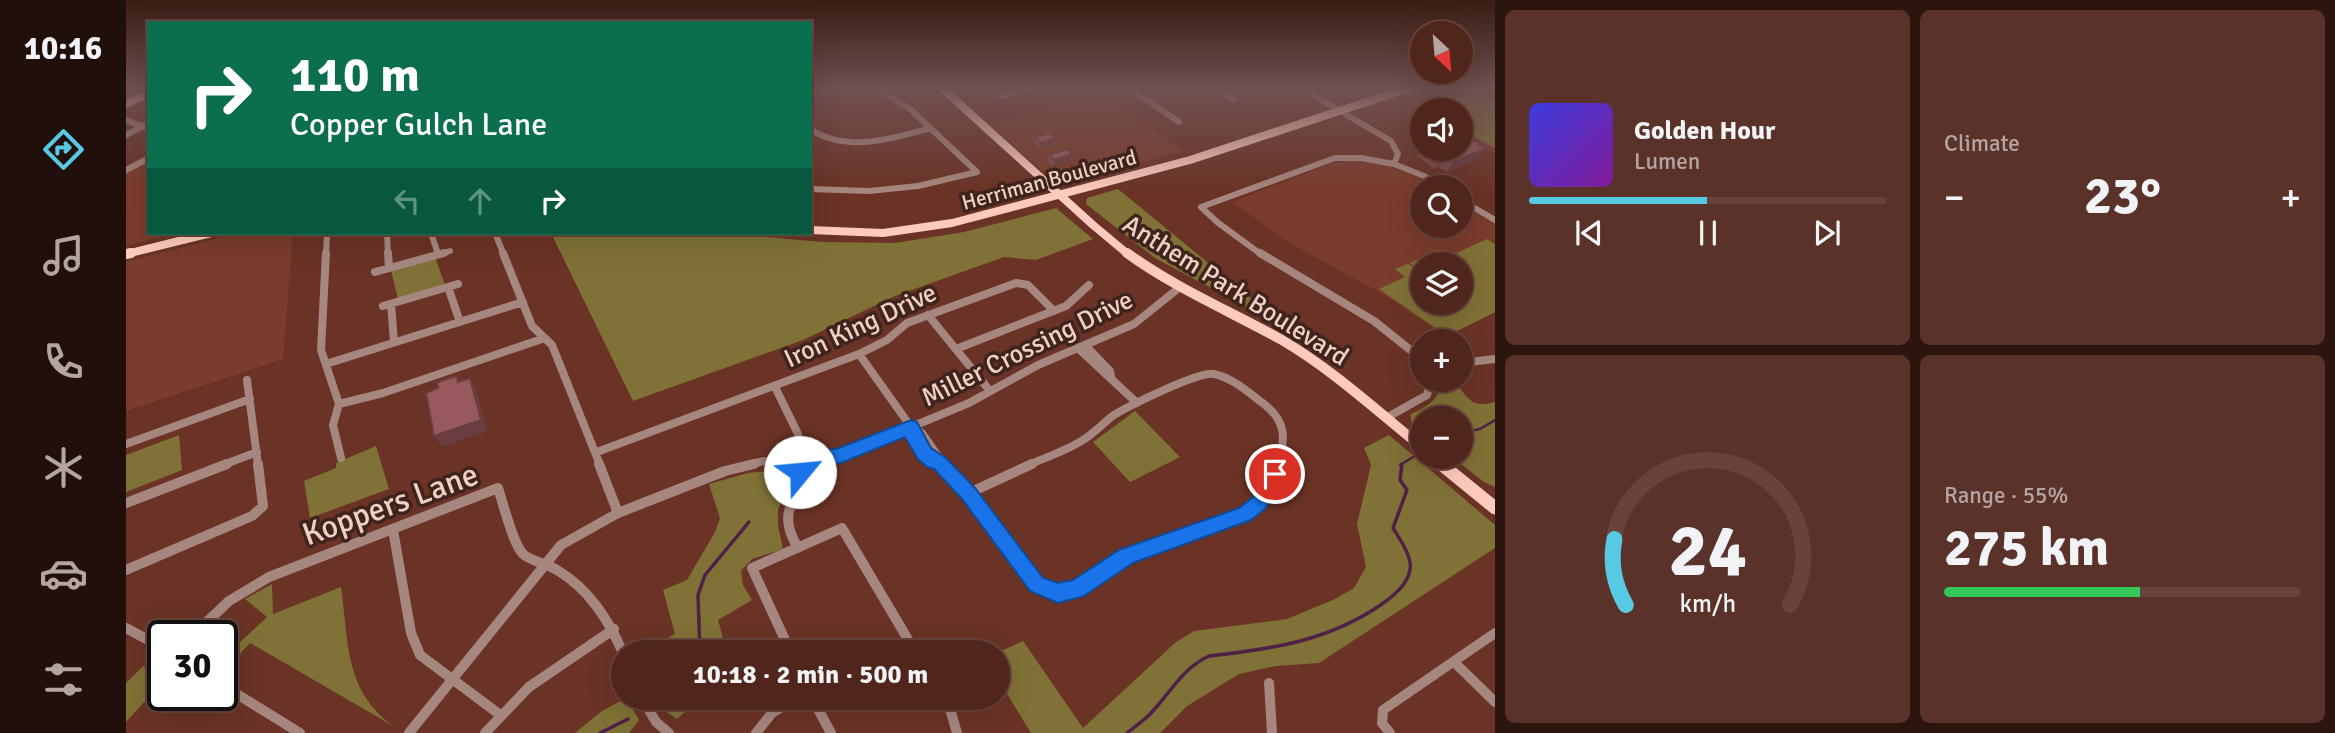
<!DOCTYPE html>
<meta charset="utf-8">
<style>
body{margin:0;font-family:Signika,sans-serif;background:#5a3229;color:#f1f3f6;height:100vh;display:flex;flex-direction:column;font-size:26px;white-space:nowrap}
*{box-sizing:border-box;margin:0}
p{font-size:23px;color:#b4a5a3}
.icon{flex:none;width:38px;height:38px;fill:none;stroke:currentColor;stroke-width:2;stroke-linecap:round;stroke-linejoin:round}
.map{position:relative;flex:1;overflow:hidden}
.sheet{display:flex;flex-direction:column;gap:10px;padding:10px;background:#2c150f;width:840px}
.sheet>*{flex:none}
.banner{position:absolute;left:21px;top:21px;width:665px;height:214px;border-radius:0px;box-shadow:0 7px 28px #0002,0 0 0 2px #67433b;background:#0b6e4f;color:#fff;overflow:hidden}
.needle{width:46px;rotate:154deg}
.buttons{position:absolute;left:1284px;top:21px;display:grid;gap:14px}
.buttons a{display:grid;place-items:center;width:63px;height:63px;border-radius:50%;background:#50261c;box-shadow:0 7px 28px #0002,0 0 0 2px #67433b;font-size:35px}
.speed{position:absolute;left:21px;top:620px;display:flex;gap:14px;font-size:35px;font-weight:700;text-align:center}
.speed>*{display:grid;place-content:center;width:91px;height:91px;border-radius:50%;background:#50261c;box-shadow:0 7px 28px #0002,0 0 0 2px #67433b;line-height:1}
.speed .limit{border:4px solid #111;border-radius:10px;background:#fff;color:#111}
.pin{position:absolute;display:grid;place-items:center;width:60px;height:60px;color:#fff;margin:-30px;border:4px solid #fff;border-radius:50%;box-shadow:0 2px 7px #0007}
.me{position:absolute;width:77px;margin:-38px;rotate:62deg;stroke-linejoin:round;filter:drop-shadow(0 0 5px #0008)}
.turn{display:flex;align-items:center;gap:24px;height:147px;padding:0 28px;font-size:32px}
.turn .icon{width:91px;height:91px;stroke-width:2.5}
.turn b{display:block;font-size:49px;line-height:60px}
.lanes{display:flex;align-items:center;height:66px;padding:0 28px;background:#0003;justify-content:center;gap:35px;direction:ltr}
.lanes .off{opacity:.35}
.big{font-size:52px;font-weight:700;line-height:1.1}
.sheet .card{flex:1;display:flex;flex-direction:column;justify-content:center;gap:10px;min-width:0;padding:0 24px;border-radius:10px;background:#5a3229}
.sheet .dial{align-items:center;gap:0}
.dial svg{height:182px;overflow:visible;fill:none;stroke:#67433b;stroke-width:7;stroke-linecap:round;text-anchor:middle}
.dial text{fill:#f1f3f6;stroke:none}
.song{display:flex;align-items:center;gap:21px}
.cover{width:84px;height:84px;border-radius:10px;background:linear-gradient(135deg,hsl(240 70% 55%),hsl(290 70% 35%))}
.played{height:7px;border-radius:4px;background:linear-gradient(90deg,#58c9e3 50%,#67433b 50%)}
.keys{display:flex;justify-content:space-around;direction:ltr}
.heat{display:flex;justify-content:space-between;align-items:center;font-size:38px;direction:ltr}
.charge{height:10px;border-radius:5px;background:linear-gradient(90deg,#34c759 55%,#67433b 0)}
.sheet .tiles{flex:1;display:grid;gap:10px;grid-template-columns:repeat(2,1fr)}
.trip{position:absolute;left:485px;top:640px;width:399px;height:70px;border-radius:35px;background:#50261c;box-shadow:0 7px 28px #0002,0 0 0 2px #67433b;font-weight:700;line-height:70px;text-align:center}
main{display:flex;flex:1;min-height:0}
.dock{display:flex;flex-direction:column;width:126px;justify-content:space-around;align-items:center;background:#200f0b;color:#b4a5a3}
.dock .icon{width:49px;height:49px}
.dock .on{color:#58c9e3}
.dock b{font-size:32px;color:#f1f3f6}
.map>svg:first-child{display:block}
.built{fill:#7a3c2c;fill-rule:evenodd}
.green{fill:#807136;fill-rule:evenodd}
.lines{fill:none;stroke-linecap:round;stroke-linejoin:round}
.stream-far1{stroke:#502046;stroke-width:2.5}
.stream{stroke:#502046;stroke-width:3.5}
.minor-far2{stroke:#a6877f;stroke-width:6}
.minor-far1{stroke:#a6877f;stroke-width:8}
.minor{stroke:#a6877f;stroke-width:10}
.major-far2{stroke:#fdcbbd;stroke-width:8}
.major-far1{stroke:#fdcbbd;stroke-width:10}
.major{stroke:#fdcbbd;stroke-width:13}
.wall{fill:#824d50}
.shaded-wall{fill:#6a3e41}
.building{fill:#97595d;stroke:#6a3e41;stroke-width:2}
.route{fill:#1a73e8;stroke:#114b97;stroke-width:2}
.labels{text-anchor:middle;stroke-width:7;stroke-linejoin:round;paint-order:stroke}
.far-street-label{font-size:21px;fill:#f1cfc5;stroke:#3e241d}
.street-label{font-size:26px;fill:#f1cfc5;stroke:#3e241d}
.near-street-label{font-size:32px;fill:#f1cfc5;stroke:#3e241d}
</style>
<main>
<nav class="dock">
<b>10:16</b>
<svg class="icon on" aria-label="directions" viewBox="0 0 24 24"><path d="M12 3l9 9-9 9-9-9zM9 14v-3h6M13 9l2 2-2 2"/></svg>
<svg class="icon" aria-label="music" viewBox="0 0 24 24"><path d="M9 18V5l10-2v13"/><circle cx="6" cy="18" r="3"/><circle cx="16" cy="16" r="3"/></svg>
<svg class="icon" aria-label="phone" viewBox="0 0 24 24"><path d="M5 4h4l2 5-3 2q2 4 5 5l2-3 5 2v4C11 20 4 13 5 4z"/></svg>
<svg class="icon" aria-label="climate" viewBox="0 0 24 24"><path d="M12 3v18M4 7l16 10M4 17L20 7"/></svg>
<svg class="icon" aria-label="car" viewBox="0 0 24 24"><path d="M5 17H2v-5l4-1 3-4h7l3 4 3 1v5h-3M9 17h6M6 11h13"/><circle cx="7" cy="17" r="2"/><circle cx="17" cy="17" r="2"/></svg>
<svg class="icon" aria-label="filters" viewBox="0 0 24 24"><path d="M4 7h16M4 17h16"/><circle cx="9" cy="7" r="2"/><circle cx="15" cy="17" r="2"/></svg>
</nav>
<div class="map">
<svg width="1369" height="733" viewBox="0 0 1369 733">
<rect width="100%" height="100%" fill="#6a3325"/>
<path class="built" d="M1320 88H1369V153L1335 134V110H1297V114L1277 103Z
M970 92 1058 151 934 186 863 124Z
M23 157V233H51L0 246V170Z
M1227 160 1259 165 1292 177 1310 187H1297V226H1335V202L1369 222V313L1320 337 1257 294 1167 245 1106 202 1204 164ZM1297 264H1335V303H1297Z
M112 233H167L157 359 0 411V262Z"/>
<path class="green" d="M1343 88 1369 101V148L1335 130V110H1298L1292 107Z
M992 189 1158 325 1168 332 1029 258 960 204 961 198Z
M930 208 967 239 910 260 878 257 769 296 677 340 507 401 425 233H596L696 242 769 243 838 232Z
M1361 239 1369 244V312L1321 336 1253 289 1279 277 1269 269 1282 264 1293 270 1284 263 1297 257 1307 264 1299 256 1311 250 1322 257ZM1297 264H1335V303H1297Z
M309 257 319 285 272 299 265 270Z
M1314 380H1327C1342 397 1344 409 1369 402V487L1358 482 1326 457H1335V418H1297V433L1285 422V414C1300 407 1316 399 1314 380Z
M1009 411 1054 457 1004 482 967 442Z
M53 435 56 470 0 492V455Z
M1263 435 1369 525V548L1193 663 1150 666 1113 674 1061 706 1034 733H905L872 679 871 653 897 641 957 728 1050 642 1068 631 1161 619 1209 599 1228 588 1240 567 1231 524 1245 465 1238 448Z
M250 446 263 489 184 518 178 481 210 468V463Z
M656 470 665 473 667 480 652 509V526L657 549 626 559 615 571 617 585 626 600 592 620 601 653H514L549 634 537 590 561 580 589 532 594 518 583 484 622 473Z
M146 584 147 614 215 587C223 643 218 692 269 727L124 643 96 673V659L141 617 119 599Z
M17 666 37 677V681L0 722V683Z
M500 698 513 720 503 733H449L476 711Z
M531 698H575L551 719 542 713Z"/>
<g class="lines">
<path class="stream-far1" d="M1335 433 1354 429 1369 420
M1274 465 1297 451"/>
<path class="stream" d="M574 653 572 595 579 575 623 522
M541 700 543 698
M474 733 502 719
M1001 733C1008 727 1016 722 1023 715 1044 694 1055 669 1083 656 1146 649 1203 641 1256 604 1269 595 1287 580 1284 562 1282 550 1273 538 1267 528L1281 490 1274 480 1276 464"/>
<path class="minor-far2" d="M750 88 783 108 851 172
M865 88 875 96 904 88
M1004 88 1053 122
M1089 88 1107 99
M1175 88 1265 141 1272 154 1268 164
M0 120 23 129
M684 129C720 153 766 139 805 128
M0 135 23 123
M0 170 23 158
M684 189 743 191 792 186 851 172
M1335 200 1369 220
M261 233 262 255
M305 233 312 254
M369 233 378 255
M200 255 201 233
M311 255 324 251
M1136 255 1091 222 1075 207 1209 158H1235L1268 164 1298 176 1316 187"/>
<path class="minor-far1" d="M200 253 195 350 213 404
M262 253 263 268
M377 253 406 326 426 345 474 465
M1134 253 1248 321 1297 360
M249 272 318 253
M322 287 334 322
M265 304 268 342
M257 306 332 284
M802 315 864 391
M960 346 984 371 985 377
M830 349 940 306 963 285
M953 349 1011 403
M733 354 785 427 794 449 815 465
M1335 363 1369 359
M200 364 397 302
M121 380 132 465
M649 387 672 434 676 465
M213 404 257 393 419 338
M213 404 207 425 215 458
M1260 418 1301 395 1305 380
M785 427 796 433 814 459 813 463
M0 444 124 399
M471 452 733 354 761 340 781 323 890 283 902 285 928 311
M97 465 131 452
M621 465 639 461 689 462 715 456 843 403 912 365 1008 324 1054 287
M902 465C921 457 943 450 960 438 969 432 977 424 985 417 1000 407 1073 371 1088 374 1107 378 1123 393 1138 404 1161 422 1160 440 1151 465"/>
<path class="minor" d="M473 464 492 513
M814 464 843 493
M843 493 910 585 932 593 951 589 1000 556 1119 514C1140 499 1143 488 1152 464
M843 493 906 464
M0 503 101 464
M267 530 285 633 294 655 373 714
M672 548C648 507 675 503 676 464
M0 570 126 516 137 506 132 464
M0 628 37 648
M67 635 103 601 143 577 372 488C377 503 387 544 397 554 404 561 422 564 431 570 463 589 482 619 497 653
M665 653 626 568 716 528 790 653
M1328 662 1369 702
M1143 683 1146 733
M96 685 174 733
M516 698 530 722 543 733
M686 698 705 733
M817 698 825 712 831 733
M283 733 435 545 492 513 599 471 628 464
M359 733 403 687 488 629
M630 733 646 713 670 698
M1264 733 1256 723 1257 710 1369 633"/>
<path class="major-far2" d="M816 88 967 225 1003 255
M0 104 23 93
M684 230 757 233 826 223 1064 160 1283 88
M0 254 85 233"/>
<path class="major-far1" d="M1001 253C1049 288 1104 311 1156 340 1207 370 1251 411 1297 448
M0 254 5 253
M1307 457 1317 465"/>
<path class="major" d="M1315 464 1369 508"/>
</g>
<path class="wall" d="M909 137 928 144 914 148 907 143Z
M1356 144 1355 146 1359 149 1350 160 1321 172 1312 167 1308 169 1291 155 1297 147V149H1335Z
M947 154 945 160 927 166 921 161 923 155Z"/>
<path class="shaded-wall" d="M930 138 928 144 914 148 915 143Z
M1356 144 1349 153 1359 149 1350 160 1321 172 1329 161Z
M947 154 945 160 927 166 928 160Z
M1321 156 1312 167 1308 169 1317 157Z
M344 378 350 389 361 431 316 447 308 436Z"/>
<path class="building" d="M923 133 930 138 915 143 909 137Z
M1335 135 1356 144 1353 145 1359 149 1329 161 1321 156 1317 157 1306 149H1335Z
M941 149 947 154 928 160 923 155Z
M327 377H331L332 382 344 378 355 420 308 436 300 393 312 388 311 383 315 381Z"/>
<linearGradient id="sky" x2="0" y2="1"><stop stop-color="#3a1c14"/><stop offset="0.46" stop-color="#705051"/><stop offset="1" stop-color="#705051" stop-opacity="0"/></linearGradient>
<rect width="1369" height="191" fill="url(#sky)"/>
<path class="route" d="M785 420 791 422 805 448 820 458 849 488 917 578 932 583 947 580 993 550 1113 508 1127 497 1142 469 1149 467 1155 469 1158 474 1140 508 1125 520 1007 563 958 596 932 603 904 591 836 499 808 469 801 467 792 459 779 437 715 463 684 468 681 478 674 480 668 478 665 472 669 457 713 448Z"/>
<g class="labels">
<g class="far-street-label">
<text transform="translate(923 180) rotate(-15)" y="7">Herriman Boulevard</text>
</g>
<g class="street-label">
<text transform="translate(1110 290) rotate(32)" y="9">Anthem Park Boulevard</text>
<text transform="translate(734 325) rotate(-25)" y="9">Iron King Drive</text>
<text transform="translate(901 348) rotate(-26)" y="9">Miller Crossing Drive</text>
</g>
<g class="near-street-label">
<text transform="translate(264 504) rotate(-20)" y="11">Koppers Lane</text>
</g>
</g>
</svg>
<div class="buttons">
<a><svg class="needle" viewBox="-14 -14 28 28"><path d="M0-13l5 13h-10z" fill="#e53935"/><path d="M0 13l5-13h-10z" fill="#b4a5a3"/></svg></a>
<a><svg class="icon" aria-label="sound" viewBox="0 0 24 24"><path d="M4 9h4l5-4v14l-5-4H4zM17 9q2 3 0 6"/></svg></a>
<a><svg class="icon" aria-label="search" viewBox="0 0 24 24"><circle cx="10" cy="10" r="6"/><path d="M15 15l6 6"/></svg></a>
<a><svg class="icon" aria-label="layers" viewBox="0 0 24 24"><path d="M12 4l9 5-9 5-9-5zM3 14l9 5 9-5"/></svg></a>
<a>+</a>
<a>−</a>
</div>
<div class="speed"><div class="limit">30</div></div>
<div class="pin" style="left:1149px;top:474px;background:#d93025"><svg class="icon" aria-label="arrive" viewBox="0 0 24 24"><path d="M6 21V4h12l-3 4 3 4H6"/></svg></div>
<svg class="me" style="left:674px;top:472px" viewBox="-20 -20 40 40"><circle r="19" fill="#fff"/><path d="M0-13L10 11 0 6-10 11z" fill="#1a73e8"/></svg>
<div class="trip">10:18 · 2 min · 500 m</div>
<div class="banner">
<div class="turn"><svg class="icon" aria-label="right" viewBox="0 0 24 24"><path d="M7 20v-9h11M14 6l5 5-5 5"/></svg><div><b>110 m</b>Copper Gulch Lane</div></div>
<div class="lanes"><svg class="icon off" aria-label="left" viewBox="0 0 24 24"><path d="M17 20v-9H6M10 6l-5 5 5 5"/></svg><svg class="icon off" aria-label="ahead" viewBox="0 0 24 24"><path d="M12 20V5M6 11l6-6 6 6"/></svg><svg class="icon" aria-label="right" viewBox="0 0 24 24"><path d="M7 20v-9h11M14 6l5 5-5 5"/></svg></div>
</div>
</div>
<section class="sheet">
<div class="tiles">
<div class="card">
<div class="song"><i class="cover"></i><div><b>Golden Hour</b><p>Lumen</p></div></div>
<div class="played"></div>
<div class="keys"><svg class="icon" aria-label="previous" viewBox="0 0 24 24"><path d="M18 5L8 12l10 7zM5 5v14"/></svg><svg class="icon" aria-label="pause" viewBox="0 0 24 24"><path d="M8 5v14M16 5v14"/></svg><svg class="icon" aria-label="next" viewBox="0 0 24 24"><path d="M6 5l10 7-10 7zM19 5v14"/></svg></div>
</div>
<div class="card"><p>Climate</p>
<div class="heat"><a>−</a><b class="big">23°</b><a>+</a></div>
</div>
<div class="card dial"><svg viewBox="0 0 100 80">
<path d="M14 69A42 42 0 1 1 86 69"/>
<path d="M14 69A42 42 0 0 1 9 40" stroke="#58c9e3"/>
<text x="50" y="56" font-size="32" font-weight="700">24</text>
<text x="50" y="72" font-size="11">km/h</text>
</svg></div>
<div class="card"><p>Range · 55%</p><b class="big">275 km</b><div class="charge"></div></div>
</div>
</section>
</main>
